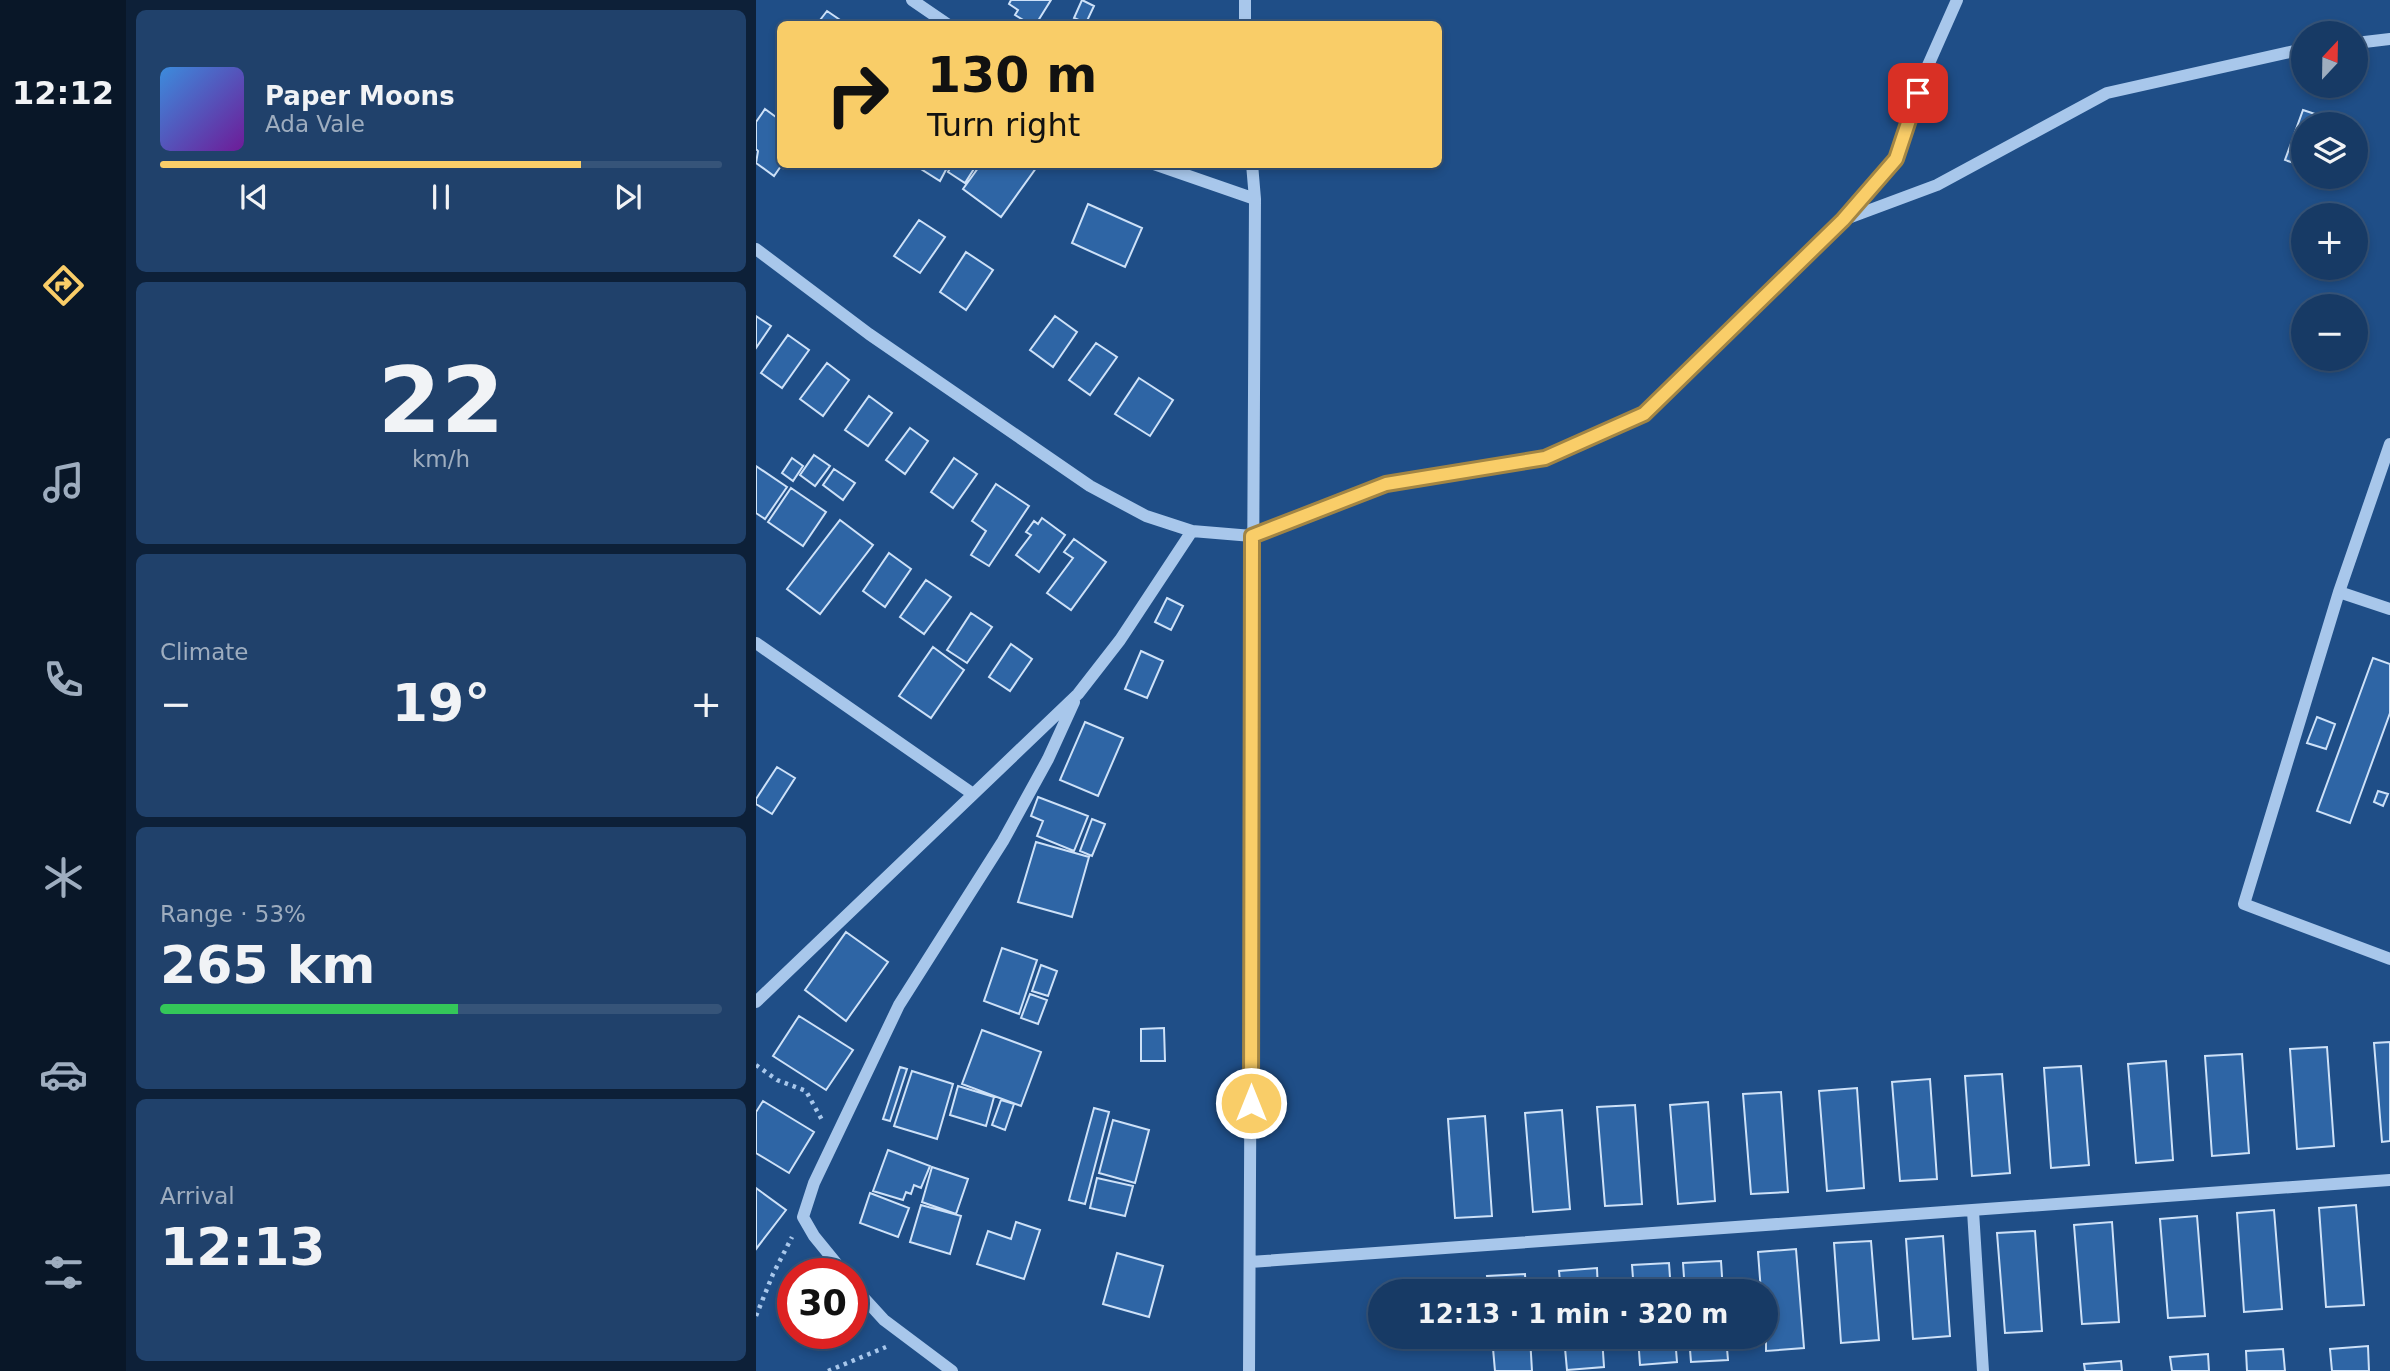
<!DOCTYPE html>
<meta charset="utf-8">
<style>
body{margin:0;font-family:"DejaVu Sans",sans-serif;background:#20416b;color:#f1f3f6;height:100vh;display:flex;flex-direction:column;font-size:26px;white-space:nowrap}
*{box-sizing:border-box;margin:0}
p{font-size:23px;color:#9eadbf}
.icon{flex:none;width:38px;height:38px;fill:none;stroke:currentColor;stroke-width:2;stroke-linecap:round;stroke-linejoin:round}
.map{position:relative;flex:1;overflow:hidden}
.sheet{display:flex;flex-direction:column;gap:10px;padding:10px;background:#0d2038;width:630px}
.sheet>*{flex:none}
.hud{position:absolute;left:21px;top:21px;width:665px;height:147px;border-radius:10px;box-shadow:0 4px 10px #0003,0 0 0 2px #365479;background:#f9cd68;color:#111;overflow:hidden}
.needle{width:46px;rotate:22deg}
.controls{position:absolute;left:1535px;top:21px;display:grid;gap:14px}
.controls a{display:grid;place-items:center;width:77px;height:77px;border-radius:50%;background:#173a65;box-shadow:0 4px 10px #0003,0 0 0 2px #365479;font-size:35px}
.speed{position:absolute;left:21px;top:1258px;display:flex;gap:14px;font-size:35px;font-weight:700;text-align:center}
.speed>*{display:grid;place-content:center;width:91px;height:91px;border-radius:50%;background:#173a65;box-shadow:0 4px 10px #0003,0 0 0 2px #365479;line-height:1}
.speed .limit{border:10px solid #d22;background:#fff;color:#111}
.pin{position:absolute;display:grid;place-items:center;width:60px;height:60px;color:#fff;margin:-30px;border-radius:14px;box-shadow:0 4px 10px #0006}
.me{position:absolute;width:77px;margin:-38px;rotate:0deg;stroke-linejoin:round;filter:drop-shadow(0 0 5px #0008)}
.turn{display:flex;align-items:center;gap:24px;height:147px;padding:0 35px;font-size:32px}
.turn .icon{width:91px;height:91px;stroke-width:2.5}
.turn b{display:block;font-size:49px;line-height:60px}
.big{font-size:52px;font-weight:700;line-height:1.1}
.sheet .tile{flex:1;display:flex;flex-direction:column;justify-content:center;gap:10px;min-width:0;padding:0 24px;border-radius:10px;background:#20416b}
.sheet .dial{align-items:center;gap:0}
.dial b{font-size:91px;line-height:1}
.song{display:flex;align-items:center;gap:21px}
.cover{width:84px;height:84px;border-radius:10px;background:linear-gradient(135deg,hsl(210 70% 55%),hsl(280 70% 35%))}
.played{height:7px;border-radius:4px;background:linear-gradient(90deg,#f9cd68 75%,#365479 75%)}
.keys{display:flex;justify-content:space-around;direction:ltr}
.heat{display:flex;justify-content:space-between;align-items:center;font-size:38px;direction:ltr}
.charge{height:10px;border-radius:5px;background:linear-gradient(90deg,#34c759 53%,#365479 0)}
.trip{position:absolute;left:612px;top:1279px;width:410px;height:70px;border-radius:35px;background:#173a65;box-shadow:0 4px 10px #0003,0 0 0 2px #365479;font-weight:700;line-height:70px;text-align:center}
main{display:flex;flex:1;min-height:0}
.tabs{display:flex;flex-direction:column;width:126px;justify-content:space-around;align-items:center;background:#091728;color:#9eadbf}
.tabs .icon{width:49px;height:49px}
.tabs .selected{color:#f9cd68}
.tabs b{font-size:32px;color:#f1f3f6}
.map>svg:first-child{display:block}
.building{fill:#2e65a5;stroke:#cde1f8;stroke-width:2}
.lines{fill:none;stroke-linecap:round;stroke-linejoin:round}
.path{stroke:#a8c7eb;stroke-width:4.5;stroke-dasharray:3.5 5;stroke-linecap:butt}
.minor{stroke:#a8c7eb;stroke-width:12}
.route-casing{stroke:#a28544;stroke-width:18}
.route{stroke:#f9cd68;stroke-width:12}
</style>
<main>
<nav class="tabs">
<b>12:12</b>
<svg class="icon selected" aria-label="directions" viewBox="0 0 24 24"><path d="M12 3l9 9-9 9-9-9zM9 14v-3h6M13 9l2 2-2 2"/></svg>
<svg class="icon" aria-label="music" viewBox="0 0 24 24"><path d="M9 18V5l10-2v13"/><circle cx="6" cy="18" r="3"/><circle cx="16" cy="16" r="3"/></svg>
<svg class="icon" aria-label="phone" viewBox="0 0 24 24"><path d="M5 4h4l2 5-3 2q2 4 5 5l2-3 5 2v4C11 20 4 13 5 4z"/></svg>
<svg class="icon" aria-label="climate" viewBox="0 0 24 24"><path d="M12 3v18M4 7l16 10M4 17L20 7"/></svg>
<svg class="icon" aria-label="car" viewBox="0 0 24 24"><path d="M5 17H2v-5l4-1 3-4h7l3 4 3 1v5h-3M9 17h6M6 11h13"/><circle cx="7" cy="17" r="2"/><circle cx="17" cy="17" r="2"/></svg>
<svg class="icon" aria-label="filters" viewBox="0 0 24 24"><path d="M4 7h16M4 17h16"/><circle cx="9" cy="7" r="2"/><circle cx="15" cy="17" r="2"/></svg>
</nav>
<section class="sheet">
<div class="tile">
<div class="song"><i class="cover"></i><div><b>Paper Moons</b><p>Ada Vale</p></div></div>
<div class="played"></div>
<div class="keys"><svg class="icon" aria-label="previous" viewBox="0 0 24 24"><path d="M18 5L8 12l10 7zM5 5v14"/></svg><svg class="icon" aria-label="pause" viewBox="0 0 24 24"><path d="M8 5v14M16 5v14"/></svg><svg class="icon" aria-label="next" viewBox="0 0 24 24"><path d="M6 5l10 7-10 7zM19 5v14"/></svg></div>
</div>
<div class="tile dial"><b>22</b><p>km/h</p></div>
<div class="tile"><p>Climate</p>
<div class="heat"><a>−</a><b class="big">19°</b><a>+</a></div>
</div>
<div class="tile"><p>Range · 53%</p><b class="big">265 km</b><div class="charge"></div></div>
<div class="tile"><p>Arrival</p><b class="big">12:13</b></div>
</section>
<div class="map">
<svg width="1634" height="1371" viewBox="0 0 1634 1371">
<rect width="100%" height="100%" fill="#1f4e87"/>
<path class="building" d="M255 0H295L280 24H274L259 15 262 10 253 4Z
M326 0 338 6 330 23 318 18Z
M71 11 90 24H61Z
M9 109 24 120V164H30L27 168 25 166 18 176 0 163 2 151 0 149V122Z
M1547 110 1586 123 1547 124V166L1529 160Z
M157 164H193L184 181Z
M196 164H221L209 183 192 172Z
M225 164H283L245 217 207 189Z
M332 204 386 228 369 267 316 243Z
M163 220 189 237 164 273 138 256Z
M210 252 237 270 210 310 184 292Z
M0 316 15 326 0 348Z
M299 316 321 332 297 367 274 350Z
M32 335 53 350 26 388 5 373Z
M340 343 361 357 334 395 313 380Z
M71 363 93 380 67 416 44 399Z
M383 378 417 400 394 436 359 414Z
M113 396 136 413 112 446 89 430Z
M154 428 172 441 149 474 130 460Z
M58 455 74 466 59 486 44 475Z
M36 458 47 466 37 481 26 473Z
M198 458 221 474 197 508 175 492Z
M0 466 31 487 9 519 0 513Z
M78 469 99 483 87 500 67 485Z
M240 484 273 506 233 566 215 555 230 531 216 521Z
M35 488 70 512 47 546 12 522Z
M286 518 309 535 283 572 260 555 275 535 270 532 278 521 282 524Z
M84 520 117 545 64 614 31 589Z
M318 539 350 562 315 610 291 593 317 558 308 552Z
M133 553 155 569 129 607 107 591Z
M170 580 195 597 168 634 144 617Z
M411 598 427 606 415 630 399 622Z
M215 613 236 627 211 663 191 650Z
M255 644 276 659 254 691 233 677Z
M177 647 208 670 175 718 143 696Z
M385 651 407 661 391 698 369 689Z
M1617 658 1634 664V713L1594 823 1561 811Z
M1561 717 1579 724 1570 749 1551 743Z
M329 722 367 738 342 796 304 780Z
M21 767 39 778 16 814 0 804V799Z
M1622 791 1632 794 1627 806 1618 802Z
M282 797 332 816 318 851 281 836 287 821 275 816Z
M336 819 349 824 336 856 324 851Z
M280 842 333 857 316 917 262 902Z
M90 932 132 962 90 1021 49 990Z
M246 948 281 960 263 1014 228 1001Z
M285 965 301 971 292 996 276 991Z
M274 994 291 1000 282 1024 265 1018Z
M43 1016 97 1050 70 1090 17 1056Z
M408 1028 409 1061H385V1029Z
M226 1030 285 1052 265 1106 206 1084Z
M1634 1042V1141L1626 1142 1618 1043Z
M1571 1047 1578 1146 1541 1149 1534 1049Z
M1486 1054 1493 1153 1456 1156 1449 1056Z
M1410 1061 1417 1160 1380 1163 1372 1064Z
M1325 1066 1333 1165 1295 1168 1288 1068Z
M144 1067 151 1069 134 1121 127 1119Z
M156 1071 197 1084 181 1139 138 1126Z
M1246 1074 1254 1173 1216 1176 1209 1076Z
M1174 1079 1181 1179 1144 1181 1136 1082Z
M202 1086 238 1097 230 1126 194 1115Z
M1101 1088 1108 1188 1071 1191 1063 1091Z
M1025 1092 1032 1192 995 1194 987 1094Z
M245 1100 258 1104 249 1130 236 1125Z
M7 1101 58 1132 33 1173 0 1153V1112Z
M952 1102 959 1201 922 1204 914 1105Z
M879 1105 886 1204 849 1206 841 1107Z
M338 1108 353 1112 329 1204 313 1200Z
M806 1110 814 1209 777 1212 769 1113Z
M729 1116 736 1216 699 1218 692 1119Z
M357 1120 393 1130 379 1183 343 1173Z
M132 1150 174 1166 165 1188 158 1185 155 1194 150 1192 147 1200 117 1191Z
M176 1167 212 1179 200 1214 166 1202Z
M341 1178 377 1186 369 1216 334 1208Z
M0 1188 30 1210 0 1249Z
M114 1193 153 1208 142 1237 104 1223Z
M165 1205 205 1216 194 1254 154 1242Z
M1600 1205 1608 1305 1570 1307 1563 1208Z
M1518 1210 1526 1309 1488 1312 1481 1213Z
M1441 1216 1449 1316 1412 1318 1404 1219Z
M260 1222 284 1230 268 1279 221 1264 232 1231 255 1239Z
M1356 1222 1363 1322 1326 1324 1318 1225Z
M1279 1231 1286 1331 1249 1333 1241 1233Z
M1187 1236 1194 1336 1157 1339 1150 1239Z
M1115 1241 1123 1340 1085 1343 1078 1243Z
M1040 1249 1048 1348 1010 1351V1292H1005L1002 1252Z
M361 1253 407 1266 393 1317 347 1304Z
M965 1261 967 1292H929L927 1263Z
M913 1263 915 1292H878L876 1265Z
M841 1268 842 1292H805L803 1271Z
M769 1274 770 1292H733L731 1276Z
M736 1337H774L776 1371H739Z
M808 1337H846L848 1367 811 1370Z
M882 1337H919L921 1362 884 1365Z
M933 1337H970L972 1360 935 1362Z
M1612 1346 1613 1371H1576L1574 1349Z
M1527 1349 1529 1371H1491L1490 1351Z
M1452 1354 1453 1371H1416L1414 1357Z
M1365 1361 1366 1371H1329L1328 1364Z"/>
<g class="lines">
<path class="path" d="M0 1065 21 1080 50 1091 66 1120
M0 1316 17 1274 36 1237
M72 1371 130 1347"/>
<path class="minor" d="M156 0 191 24
M489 24V0
M1600 43 1634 39
M398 164 499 199
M1089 218 1140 159 1170 70 1201 0
M0 249 113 334 334 486 390 516 436 531
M1634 444 1583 592 1488 904 1634 959
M1583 592 1634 609
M0 643 217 794
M0 1002 322 694 364 640 436 531 496 536 630 484 789 458 888 414 1087 220 1181 185 1351 93 1547 49
M1217 1211 1227 1371
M494 1262 1634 1180
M89 1274 58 1236 47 1217 58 1183 143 1005 247 841 292 759 318 702
M96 1285 128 1320 196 1371
M493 1371 499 199 496 164"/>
</g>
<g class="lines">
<defs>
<path id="route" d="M495 1103 496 536 630 484 789 458 888 414 1087 220 1140 159 1162 93"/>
</defs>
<use href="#route" class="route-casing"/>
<use href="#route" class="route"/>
</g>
</svg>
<div class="controls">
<a><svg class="needle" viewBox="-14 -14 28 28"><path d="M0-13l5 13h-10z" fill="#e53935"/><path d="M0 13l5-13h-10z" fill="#9eadbf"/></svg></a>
<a><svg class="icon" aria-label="layers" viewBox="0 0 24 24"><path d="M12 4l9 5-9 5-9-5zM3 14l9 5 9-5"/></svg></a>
<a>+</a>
<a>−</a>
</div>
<div class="speed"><div class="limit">30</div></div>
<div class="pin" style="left:1162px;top:93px;background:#d93025"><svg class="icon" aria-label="arrive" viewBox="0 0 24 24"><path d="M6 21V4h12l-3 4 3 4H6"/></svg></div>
<svg class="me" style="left:495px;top:1103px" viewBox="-20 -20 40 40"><circle r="17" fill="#f9cd68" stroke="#fff" stroke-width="3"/><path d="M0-11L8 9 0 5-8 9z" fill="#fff"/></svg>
<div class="trip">12:13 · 1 min · 320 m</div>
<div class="hud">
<div class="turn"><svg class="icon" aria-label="right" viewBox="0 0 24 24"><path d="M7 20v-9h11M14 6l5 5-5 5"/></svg><div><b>130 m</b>Turn right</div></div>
</div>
</div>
</main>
